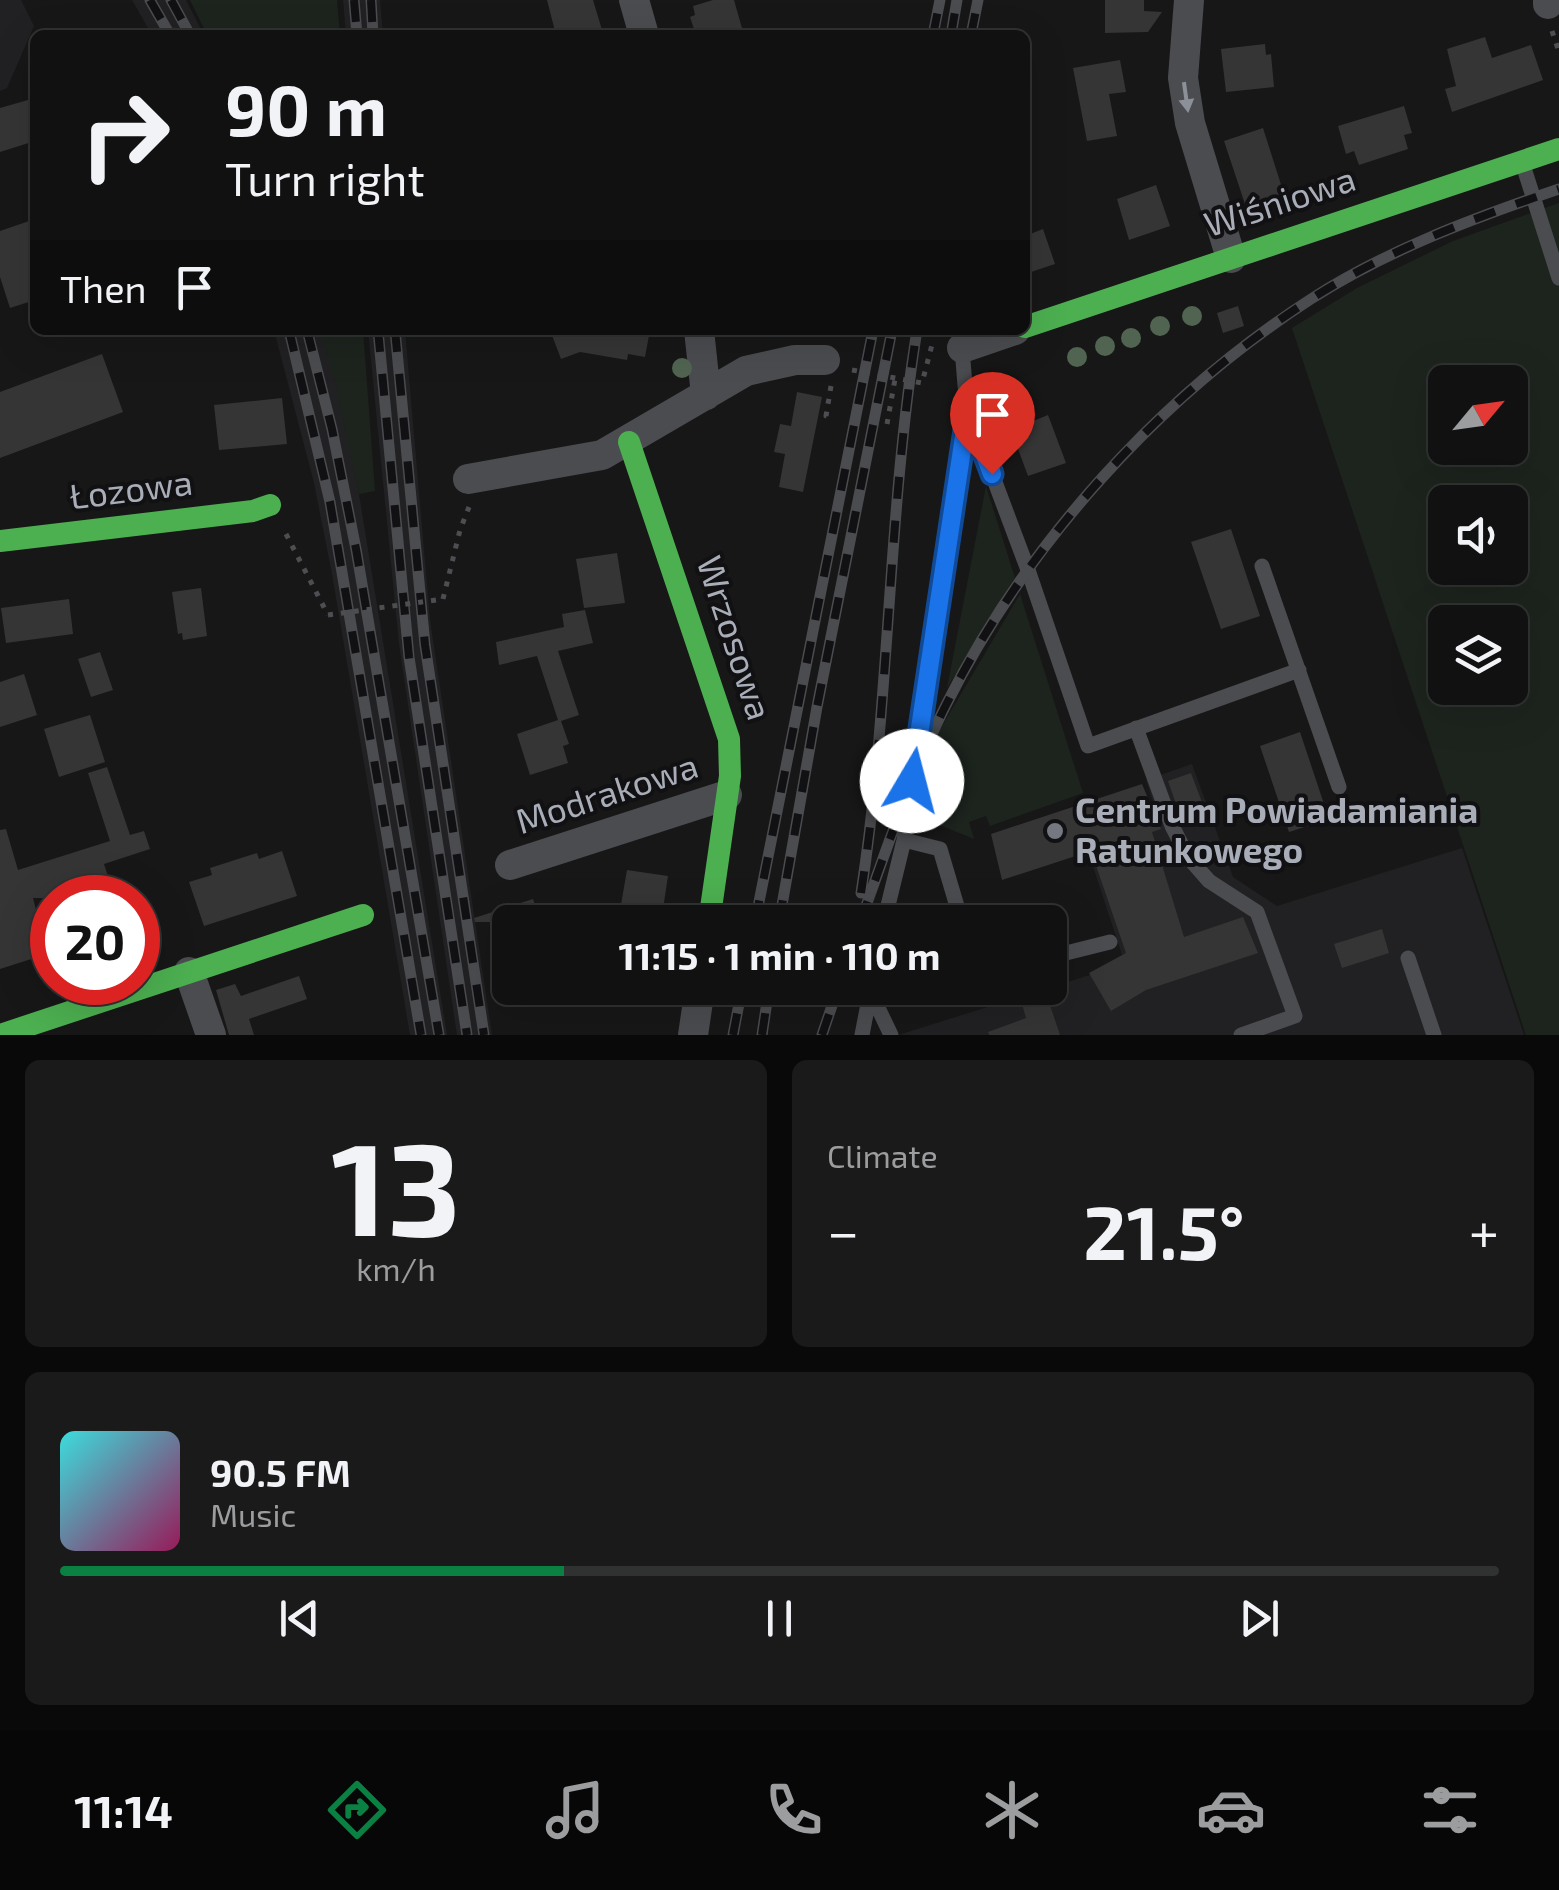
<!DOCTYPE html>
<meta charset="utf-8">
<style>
body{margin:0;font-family:"Exo 2",sans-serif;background:#1a1a1a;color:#f1f3f6;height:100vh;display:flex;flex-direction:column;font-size:38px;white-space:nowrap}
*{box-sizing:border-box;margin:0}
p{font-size:32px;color:#9c9d9f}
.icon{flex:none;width:55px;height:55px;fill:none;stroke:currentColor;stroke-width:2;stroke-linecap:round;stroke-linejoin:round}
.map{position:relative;height:1035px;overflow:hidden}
.side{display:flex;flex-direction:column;gap:25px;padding:25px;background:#090909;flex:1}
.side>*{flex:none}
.guide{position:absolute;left:30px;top:30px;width:1000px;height:305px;border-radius:15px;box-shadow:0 10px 40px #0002,0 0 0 2px #303131;background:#111;color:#f1f3f6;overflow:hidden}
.needle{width:65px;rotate:61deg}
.controls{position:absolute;left:1428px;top:365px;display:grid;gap:20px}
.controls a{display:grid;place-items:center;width:100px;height:100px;border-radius:15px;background:#111;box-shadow:0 10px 40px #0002,0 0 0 2px #303131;font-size:50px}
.speed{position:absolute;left:30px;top:875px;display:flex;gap:20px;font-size:50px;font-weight:700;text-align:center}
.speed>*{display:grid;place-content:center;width:130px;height:130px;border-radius:50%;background:#111;box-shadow:0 10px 40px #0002,0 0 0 2px #303131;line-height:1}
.speed .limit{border:15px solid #d22;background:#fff;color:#111}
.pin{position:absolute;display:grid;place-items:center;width:85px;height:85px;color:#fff;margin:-102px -42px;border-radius:50% 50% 50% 0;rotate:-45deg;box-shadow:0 0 10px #0007}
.pin .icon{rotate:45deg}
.me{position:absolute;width:110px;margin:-55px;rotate:8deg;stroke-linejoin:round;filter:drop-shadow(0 0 8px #0008)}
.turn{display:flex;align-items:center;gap:35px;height:210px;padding:0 30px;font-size:45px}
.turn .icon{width:130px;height:130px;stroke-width:2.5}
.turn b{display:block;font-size:70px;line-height:85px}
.then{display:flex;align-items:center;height:95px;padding:0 30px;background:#0003;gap:20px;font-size:38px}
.big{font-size:75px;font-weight:700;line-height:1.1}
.side .tile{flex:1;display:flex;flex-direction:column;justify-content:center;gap:15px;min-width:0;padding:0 35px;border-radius:15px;background:#1a1a1a}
.side .dial{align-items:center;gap:0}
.dial b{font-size:130px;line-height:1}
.song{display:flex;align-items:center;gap:30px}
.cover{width:120px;height:120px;border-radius:15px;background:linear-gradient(135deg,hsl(180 70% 55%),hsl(330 70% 35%))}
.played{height:10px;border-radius:5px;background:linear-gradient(90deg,#0b8043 35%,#303131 35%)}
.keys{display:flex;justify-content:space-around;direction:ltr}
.heat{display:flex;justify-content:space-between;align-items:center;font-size:55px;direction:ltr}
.side .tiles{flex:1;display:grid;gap:25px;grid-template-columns:1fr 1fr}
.tile:last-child{grid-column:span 2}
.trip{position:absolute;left:492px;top:905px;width:575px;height:100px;border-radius:15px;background:#111;box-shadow:0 10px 40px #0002,0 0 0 2px #303131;font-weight:700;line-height:100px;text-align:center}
.tabs{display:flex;height:160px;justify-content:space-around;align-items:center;background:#070707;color:#9c9d9f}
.tabs .icon{width:70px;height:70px}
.tabs .selected{color:#0b8043}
.tabs b{font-size:45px;color:#f1f3f6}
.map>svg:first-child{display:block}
.built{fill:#212123}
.green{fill:#1d241e;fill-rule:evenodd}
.building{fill:#353536}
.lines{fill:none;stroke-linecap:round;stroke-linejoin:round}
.path{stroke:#4d4e52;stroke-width:5;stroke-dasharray:5 8;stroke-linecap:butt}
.lane{stroke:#4b4c50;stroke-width:15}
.street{stroke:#4b4c50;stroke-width:30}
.fast{stroke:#4caf50;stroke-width:22}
.rail-casing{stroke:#4b4c4f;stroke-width:11}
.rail{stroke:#111113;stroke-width:8;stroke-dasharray:22;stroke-linecap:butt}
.path-bridge{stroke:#4d4e52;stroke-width:5;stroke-dasharray:5 8;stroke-linecap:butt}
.tree{fill:#506451}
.oneway{fill:#8c9099}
.route-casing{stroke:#114b97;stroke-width:25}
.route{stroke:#1a73e8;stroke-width:18}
.poi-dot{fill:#757880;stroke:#111113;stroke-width:4}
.labels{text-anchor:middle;stroke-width:8;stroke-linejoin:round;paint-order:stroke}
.street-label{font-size:35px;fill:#a8adb8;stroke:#111113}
.poi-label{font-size:35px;font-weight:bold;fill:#a8adb8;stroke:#111113;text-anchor:start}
</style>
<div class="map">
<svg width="1559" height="1035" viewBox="0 0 1559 1035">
<rect width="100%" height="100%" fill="#171717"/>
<path class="built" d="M0 0H21L34 26 7 88 0 91Z
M132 0H186L204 35H152Z
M343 0H380L383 35H346Z
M274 330H322L337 384 359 494 447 1035H410L332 574 314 483Z
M368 330H405L430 620 492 1035H457L399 644Z
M1192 764 1233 877 1277 906 1462 848 1524 1035H898L1125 964 1088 851 1161 827 1146 780Z"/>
<path class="green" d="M190 0H337L340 35H207Z
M1559 203V1035H1526L1292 328 1357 288 1453 241ZM1445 382H1510V448H1445ZM1445 502H1510V568H1445ZM1445 622H1510V688H1445Z
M320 330H363L375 491 359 494 335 381Z
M986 486 1015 578 947 688Z
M1020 594 1083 793 990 826 986 816 969 822 974 839 920 817 938 733Z"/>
<path class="building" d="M547 0H593L602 30 585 35H556Z
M713 0H734L744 35H696L690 17 695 15 693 6Z
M1105 0H1144V11L1162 12 1148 32 1105 33Z
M1485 37 1492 58 1531 45 1543 80 1452 112 1445 89 1456 86 1447 49Z
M1265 44 1266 55 1271 54 1274 87 1226 92 1221 49Z
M1120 60 1126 92 1109 94 1117 136 1087 141 1073 68Z
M35 98V141L0 152V108Z
M1404 106 1412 133 1404 135 1408 149 1359 165 1354 151 1346 154 1338 126Z
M1263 128 1284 194 1271 199 1268 204 1246 207 1224 141Z
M1156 185 1170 226 1129 240 1117 199Z
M35 219V300L10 308 0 277V231Z
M1043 229 1055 264 1025 274V236Z
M1238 306 1244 326 1223 333 1217 313Z
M550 330H650L645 357 628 354 627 360 580 352 561 359Z
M102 354 123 412 0 458V392Z
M797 392 822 397 803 492 779 487 785 454 774 452 780 424 791 426Z
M282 398 287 444 219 450 214 405Z
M1048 415 1066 463 1028 476 1011 430Z
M1231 529 1260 616 1221 629 1191 542Z
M617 553 625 603 584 608 576 559Z
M201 588 207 636 183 640 182 633 178 634 172 592Z
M69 599 73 634 6 643 1 608Z
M585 610 593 643 558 651 579 715 561 721 569 744 563 746 568 763 530 775 517 734 558 720 537 656 499 665 496 642 564 627 562 614Z
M100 652 113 690 91 697 78 659Z
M24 674 37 715 0 727V682Z
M90 715 105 762 59 777 44 729Z
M1300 732 1329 819 1289 832 1260 746Z
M107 767 130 835 144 831 150 849 104 864 115 898H33L47 954 0 969V830L6 829 18 870 110 841 88 773Z
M1191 773 1206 813 1182 821 1168 781Z
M1142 784 1161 829 1152 832 1184 937 1243 917 1258 953 1146 990 1111 1011 1089 973 1126 953 1091 851 1002 880 991 834Z
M282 851 297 896 204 926 189 882 212 875 210 868 257 853 259 859Z
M627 870 668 876 661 922H618Z
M533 899 541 922H475L474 918Z
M1382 929 1389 953 1342 968 1334 944Z
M299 976 307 999 249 1019 254 1035H229L216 990 235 984 241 996Z
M1047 996 1060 1035H989L988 1032 1026 1018 1022 1004Z"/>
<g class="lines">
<path class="path" d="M1552 31 1559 52
M852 370 922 383 933 341
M831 386 826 416 832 418
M887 424 895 379
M286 534 328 615
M443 599 460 530 469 507"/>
<path class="lane" d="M1523 165 1559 278
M968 410 1028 570 1088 746 1299 670
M1262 566 1339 787
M1136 728 1172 826 1188 857 1209 881 1257 912 1295 1016 1241 1035
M904 840 940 849 959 913 951 922
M884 922 904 840 967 410 962 348
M1050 957 1110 942
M1408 958 1434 1035
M870 991 891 1035
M862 1035 871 988"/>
<path class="street" d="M634 0 644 35
M1189 0 1183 78 1190 123 1231 258
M1548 0V4
M699 330 706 395
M962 348 1015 330
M468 479 602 455 746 371 795 360H825
M510 865 727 795
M189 972 211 1035
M693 1035 700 988"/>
<path class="fast" d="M1025 327 1559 149
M629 442 729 739 730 776 709 922
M0 541 253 511 270 505
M0 1035 363 915"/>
<defs>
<path id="rail" d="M150 0 170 35
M171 0 190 35
M354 0 357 35
M371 0 373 35
M933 35 940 0
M951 35 957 0
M971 35 978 0
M289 330 330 502 421 1035
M307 330 332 429 356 549 439 1035
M378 330 409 657 467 1035
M395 330 425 645 484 1035
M861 893C890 706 887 517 917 330
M755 922 873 330
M779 922 817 707 892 330
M860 922C887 849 911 774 946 705 1027 543 1159 397 1311 299 1387 250 1474 218 1559 189
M733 1035 742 988
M762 1035 769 988
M822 1035 838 988"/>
</defs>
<use href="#rail" class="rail-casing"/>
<use href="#rail" class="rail"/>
<path class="path-bridge" d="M328 615 443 599"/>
</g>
<g class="tree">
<circle cx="1192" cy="316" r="10"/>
<circle cx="1160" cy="326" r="10"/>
<circle cx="1131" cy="338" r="10"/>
<circle cx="1105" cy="346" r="10"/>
<circle cx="1077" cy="357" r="10"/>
<circle cx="682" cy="368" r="10"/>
</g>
<defs><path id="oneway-solid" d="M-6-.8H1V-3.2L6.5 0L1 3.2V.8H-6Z" transform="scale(2.5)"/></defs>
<use class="oneway" href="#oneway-solid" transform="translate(1186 97) rotate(82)"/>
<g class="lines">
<defs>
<path id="route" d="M912 781 968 410 992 474"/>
</defs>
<use href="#route" class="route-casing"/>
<use href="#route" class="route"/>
</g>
<circle class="poi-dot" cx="1055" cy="831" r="10"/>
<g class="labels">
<g class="street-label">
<text transform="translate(1280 202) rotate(-18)" y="12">Wiśniowa</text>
<text transform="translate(131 490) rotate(-7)" y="12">Łozowa</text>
<text transform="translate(734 638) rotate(72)" y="12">Wrzosowa</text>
<text transform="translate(607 794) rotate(-18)" y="12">Modrakowa</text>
</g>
<g class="poi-label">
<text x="1075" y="823">Centrum Powiadamiania<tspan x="1075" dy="40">Ratunkowego</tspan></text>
</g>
</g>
</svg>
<div class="controls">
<a><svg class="needle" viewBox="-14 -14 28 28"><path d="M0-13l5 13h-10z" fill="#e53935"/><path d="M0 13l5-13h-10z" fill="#9c9d9f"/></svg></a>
<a><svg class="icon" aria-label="sound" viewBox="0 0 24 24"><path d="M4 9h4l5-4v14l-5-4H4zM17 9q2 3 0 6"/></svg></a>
<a><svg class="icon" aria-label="layers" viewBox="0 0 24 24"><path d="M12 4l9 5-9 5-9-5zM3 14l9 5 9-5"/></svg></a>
</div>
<div class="speed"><div class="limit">20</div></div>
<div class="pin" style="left:992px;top:474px;background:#d93025"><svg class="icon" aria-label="arrive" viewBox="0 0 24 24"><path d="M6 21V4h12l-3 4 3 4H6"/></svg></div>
<svg class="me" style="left:912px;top:781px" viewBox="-20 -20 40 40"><circle r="19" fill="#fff"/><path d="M0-13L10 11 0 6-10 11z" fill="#1a73e8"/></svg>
<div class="trip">11:15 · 1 min · 110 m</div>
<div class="guide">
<div class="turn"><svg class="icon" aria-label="right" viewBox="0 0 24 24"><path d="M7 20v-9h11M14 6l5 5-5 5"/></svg><div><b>90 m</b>Turn right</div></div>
<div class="then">Then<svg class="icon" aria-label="arrive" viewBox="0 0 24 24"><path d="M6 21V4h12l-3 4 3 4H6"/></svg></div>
</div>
</div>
<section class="side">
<div class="tiles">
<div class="tile dial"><b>13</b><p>km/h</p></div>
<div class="tile"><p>Climate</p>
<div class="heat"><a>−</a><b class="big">21.5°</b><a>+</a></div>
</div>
<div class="tile">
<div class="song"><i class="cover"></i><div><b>90.5 FM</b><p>Music</p></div></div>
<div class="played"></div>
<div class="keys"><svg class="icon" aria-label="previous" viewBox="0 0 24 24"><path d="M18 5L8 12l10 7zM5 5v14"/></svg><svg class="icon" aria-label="pause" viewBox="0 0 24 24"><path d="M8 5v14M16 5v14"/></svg><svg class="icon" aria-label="next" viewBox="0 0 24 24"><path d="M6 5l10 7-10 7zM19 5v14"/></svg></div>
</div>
</div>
</section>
<nav class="tabs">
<b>11:14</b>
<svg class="icon selected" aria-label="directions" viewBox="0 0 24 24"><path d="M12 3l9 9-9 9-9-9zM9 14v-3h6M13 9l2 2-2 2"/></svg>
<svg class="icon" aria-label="music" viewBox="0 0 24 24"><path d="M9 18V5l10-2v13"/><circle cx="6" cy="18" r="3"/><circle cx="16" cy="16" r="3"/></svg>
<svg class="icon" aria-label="phone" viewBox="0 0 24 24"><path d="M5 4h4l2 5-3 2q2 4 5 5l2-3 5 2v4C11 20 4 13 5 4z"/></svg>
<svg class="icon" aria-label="climate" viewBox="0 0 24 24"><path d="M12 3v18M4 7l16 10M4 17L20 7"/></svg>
<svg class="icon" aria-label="car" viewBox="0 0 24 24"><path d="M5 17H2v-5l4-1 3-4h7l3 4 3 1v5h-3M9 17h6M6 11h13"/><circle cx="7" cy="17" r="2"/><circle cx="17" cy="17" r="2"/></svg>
<svg class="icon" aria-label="filters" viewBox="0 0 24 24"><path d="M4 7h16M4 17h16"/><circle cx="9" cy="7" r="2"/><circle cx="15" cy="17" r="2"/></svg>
</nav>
